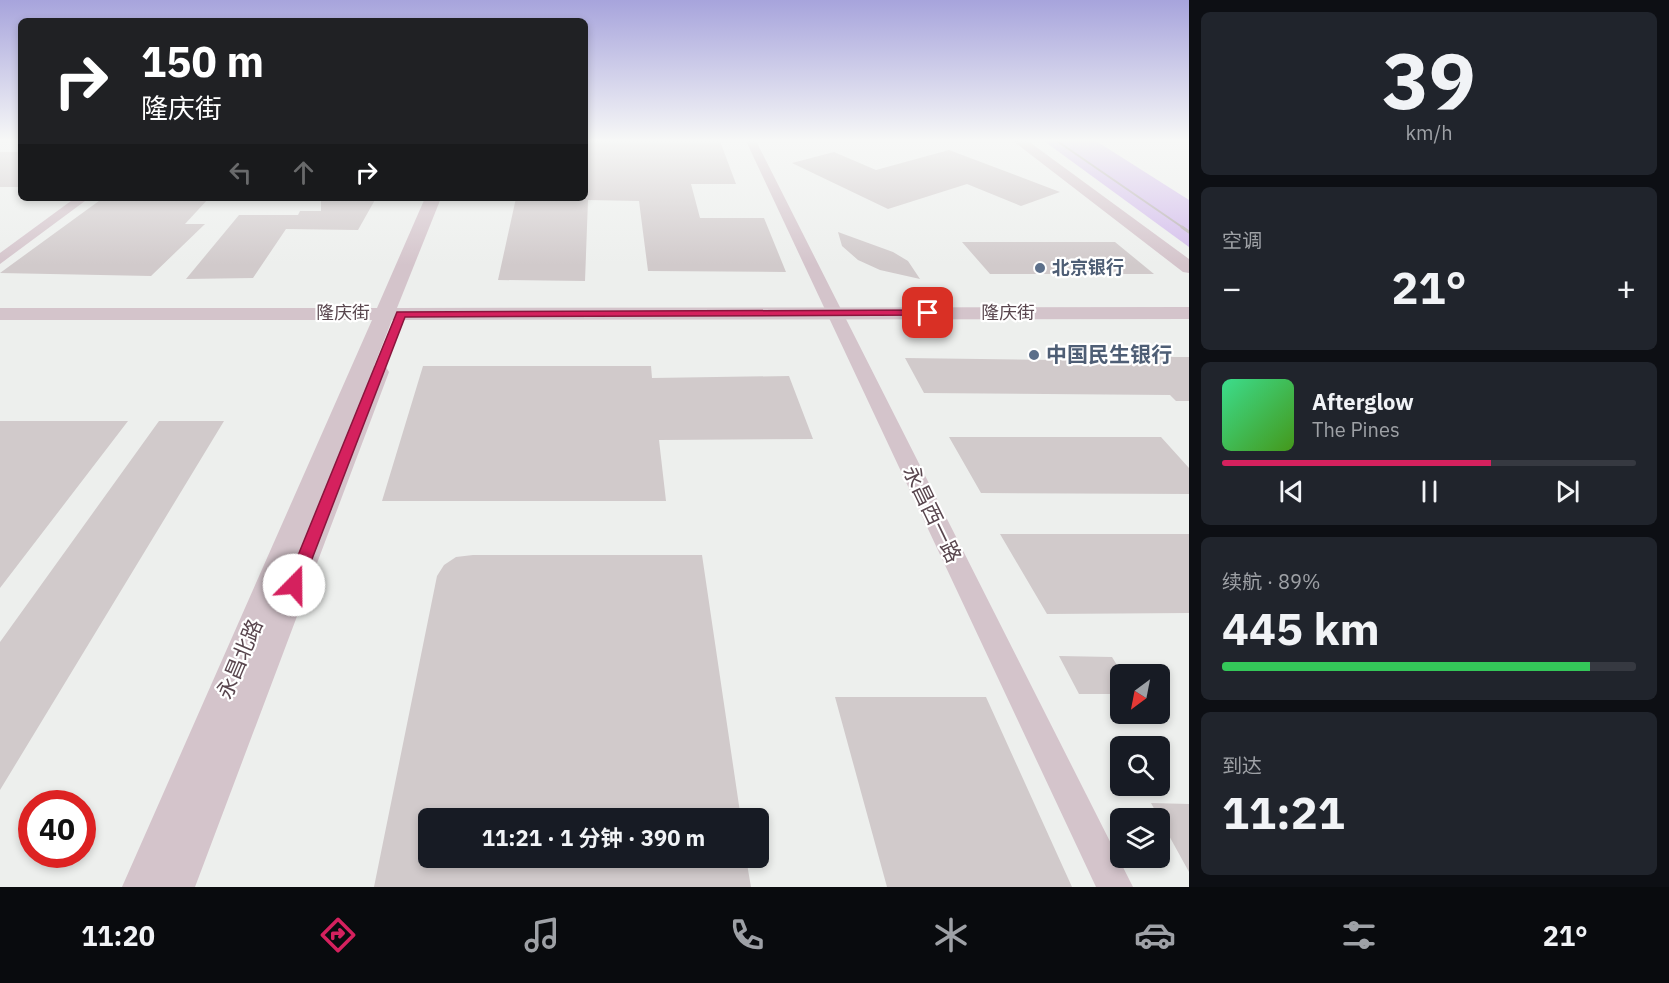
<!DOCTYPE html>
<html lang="zh">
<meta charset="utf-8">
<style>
body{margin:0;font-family:"IBM Plex Sans","Noto Sans SC",sans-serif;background:#20242c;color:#f1f3f6;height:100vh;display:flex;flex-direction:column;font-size:22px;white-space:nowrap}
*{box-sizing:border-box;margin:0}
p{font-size:20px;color:#9ea1a6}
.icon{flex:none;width:33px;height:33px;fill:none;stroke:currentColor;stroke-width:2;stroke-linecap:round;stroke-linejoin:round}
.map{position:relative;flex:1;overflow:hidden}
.sheet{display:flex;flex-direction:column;gap:12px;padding:12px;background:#0d0f14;width:480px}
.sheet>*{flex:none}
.guide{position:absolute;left:18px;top:18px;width:570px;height:183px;border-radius:9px;box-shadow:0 3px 9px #0003;background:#202124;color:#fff;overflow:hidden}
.needle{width:39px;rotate:212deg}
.controls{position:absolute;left:1110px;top:664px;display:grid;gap:12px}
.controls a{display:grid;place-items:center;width:60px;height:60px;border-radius:9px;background:#171b24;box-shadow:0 3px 9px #0003;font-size:30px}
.speed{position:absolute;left:18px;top:790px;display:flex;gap:12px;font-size:30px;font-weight:700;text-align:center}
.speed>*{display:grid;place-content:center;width:78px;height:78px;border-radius:50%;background:#171b24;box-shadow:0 3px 9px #0003;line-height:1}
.speed .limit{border:9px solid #d22;background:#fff;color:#111}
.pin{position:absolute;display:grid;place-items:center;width:51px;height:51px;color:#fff;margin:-26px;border-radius:12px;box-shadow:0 3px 9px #0006}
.me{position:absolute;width:66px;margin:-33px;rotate:22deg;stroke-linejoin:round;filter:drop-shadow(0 0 4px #0008)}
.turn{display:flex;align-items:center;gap:21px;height:126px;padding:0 24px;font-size:27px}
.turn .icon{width:78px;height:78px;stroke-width:2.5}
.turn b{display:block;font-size:42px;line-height:51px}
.lanes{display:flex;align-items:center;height:57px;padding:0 24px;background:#0003;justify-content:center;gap:30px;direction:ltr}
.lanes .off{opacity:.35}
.big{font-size:45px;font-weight:700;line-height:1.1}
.sheet .widget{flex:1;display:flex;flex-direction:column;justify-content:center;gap:9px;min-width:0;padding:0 21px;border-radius:9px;background:#20242c}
.sheet .dial{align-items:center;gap:0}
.dial b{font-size:78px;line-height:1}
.song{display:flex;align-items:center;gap:18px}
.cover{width:72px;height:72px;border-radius:9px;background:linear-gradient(135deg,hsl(150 70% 55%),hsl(100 70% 35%))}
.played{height:6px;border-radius:3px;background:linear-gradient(90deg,#d5215e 65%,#363941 65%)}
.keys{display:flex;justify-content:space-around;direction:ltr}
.heat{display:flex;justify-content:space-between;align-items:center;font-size:33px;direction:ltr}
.charge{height:9px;border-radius:4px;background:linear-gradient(90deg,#34c759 89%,#363941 0)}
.trip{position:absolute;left:418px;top:808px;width:351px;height:60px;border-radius:9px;background:#171b24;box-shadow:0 3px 9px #0003;font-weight:700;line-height:60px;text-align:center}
.menu{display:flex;height:96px;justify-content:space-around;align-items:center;background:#090b0e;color:#9ea1a6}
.menu .icon{width:42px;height:42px}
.menu .current{color:#d5215e}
.menu b{font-size:27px;color:#f1f3f6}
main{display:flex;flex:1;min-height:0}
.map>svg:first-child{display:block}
.green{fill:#d3bcec}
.building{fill:#d1cacb}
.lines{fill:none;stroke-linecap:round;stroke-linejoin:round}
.minor{fill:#d4c4cb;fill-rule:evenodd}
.tertiary{fill:#d4c4cb;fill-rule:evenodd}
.rail-far1{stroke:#b7afb1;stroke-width:2}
.rail{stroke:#b7afb1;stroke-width:3}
.route{fill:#d5215e;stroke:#8a153d;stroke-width:1.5}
.service-dot{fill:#5c6f8a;stroke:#fff;stroke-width:2}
.labels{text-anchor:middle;stroke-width:4.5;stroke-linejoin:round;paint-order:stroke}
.far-service-label{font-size:18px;font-weight:bold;fill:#4e5e75;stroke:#fff;text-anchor:start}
.far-street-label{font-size:18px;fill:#59464e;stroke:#fff}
.service-label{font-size:21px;font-weight:bold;fill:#4e5e75;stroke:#fff;text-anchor:start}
.street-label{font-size:21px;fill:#59464e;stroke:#fff}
</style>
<main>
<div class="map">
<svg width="1189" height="887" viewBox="0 0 1189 887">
<rect width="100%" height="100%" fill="#edefed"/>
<path class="green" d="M1044 141H1096L1189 200V247Z"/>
<path class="building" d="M585 141H720L736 184H691L700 218H764L786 272 648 271 639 201 588 200 585 281 498 280 516 198H585Z
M949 150 1060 192 1021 206 967 184 888 209 792 163 834 152 876 170Z
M0 152H21V187H0Z
M103 198H209L185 224H205L151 276 0 273Z
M321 198H376L358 230 286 229 253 278 186 279 239 215H298L300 211H321Z
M838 232 893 252 908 261 920 279 880 270 858 260 842 246Z
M962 242H1115L1154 274H990Z
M1132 357H1189V401H1176L1170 395 924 393 905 358 1136 361Z
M423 366H651L652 378 789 376 813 439 659 440 666 501H382Z
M0 421H128L0 588Z
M159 421H224L0 790V642Z
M949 437H1161L1189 468V494L981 493Z
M1000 534H1189V613L1047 614Z
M473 555H702L741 819H429V858H746L751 887H374L437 576 444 565 456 557Z
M1059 656 1112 657 1120 670V694H1079Z
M835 697H986L1072 887H887Z
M1151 803 1189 804V872Z"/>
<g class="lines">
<path class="minor" d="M746 141H756L1133 887H1096Z
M75 198H89L0 264V253Z"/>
<path class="tertiary" d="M1013 141H1028L1189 259V273L1183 272Z
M425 198H441L397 308 1189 307V319L392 320 374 366 386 367 389 372 195 887H122L372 320H0V308H377Z"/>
<path class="rail-far1" d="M1057 141 1185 229"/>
<path class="rail" d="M1182 227 1189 232"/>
</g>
<linearGradient id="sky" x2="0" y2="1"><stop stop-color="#a7a4dc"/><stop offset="0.53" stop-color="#f7f8f7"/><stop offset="1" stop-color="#f7f8f7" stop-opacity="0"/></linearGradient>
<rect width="1189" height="265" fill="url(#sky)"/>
<path class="route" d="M928 310 932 311V315L405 317 302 585 300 591H288L286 585 397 312Z"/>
<g class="service-dot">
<circle cx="1040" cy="268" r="6"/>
<circle cx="1034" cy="355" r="6"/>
</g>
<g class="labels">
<g class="far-service-label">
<text x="1052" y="274">北京银行</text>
</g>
<g class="far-street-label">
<text x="343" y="319">隆庆街</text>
<text x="1008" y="319">隆庆街</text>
</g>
<g class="service-label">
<text x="1046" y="362">中国民生银行</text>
</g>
<g class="street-label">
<text transform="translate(932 514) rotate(64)" y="7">永昌西一路</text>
<text transform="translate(240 659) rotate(-67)" y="7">永昌北路</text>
</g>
</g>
</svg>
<div class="controls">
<a><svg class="needle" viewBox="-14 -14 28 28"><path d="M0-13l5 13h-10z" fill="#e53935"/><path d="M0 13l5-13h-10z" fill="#9ea1a6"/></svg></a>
<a><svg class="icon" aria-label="search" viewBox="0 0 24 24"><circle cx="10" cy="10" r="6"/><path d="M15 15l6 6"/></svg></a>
<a><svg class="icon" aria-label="layers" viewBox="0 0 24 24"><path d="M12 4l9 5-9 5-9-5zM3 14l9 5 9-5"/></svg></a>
</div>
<div class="speed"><div class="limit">40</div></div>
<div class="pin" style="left:928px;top:313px;background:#d93025"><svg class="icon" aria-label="arrive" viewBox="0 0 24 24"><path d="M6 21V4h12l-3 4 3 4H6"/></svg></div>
<svg class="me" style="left:294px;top:585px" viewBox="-20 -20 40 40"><circle r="19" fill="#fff"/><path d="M0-13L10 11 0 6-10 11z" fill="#d5215e"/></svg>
<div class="trip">11:21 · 1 分钟 · 390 m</div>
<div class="guide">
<div class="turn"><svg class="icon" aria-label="right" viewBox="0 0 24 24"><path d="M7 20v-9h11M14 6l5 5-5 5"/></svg><div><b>150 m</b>隆庆街</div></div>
<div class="lanes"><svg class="icon off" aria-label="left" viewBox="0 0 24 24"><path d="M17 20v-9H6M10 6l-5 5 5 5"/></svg><svg class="icon off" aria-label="ahead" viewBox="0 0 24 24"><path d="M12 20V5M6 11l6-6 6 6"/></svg><svg class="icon" aria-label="right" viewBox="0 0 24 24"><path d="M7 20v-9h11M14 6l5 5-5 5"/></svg></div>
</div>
</div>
<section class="sheet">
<div class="widget dial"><b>39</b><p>km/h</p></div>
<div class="widget"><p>空调</p>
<div class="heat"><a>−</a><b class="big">21°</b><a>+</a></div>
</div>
<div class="widget">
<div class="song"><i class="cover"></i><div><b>Afterglow</b><p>The Pines</p></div></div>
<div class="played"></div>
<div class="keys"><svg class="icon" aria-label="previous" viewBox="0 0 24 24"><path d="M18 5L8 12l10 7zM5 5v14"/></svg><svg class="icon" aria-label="pause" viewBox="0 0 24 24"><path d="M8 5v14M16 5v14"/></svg><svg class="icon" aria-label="next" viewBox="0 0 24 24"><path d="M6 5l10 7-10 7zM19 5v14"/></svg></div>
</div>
<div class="widget"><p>续航 · 89%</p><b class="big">445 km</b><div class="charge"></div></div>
<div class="widget"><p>到达</p><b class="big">11:21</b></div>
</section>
</main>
<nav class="menu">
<b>11:20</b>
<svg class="icon current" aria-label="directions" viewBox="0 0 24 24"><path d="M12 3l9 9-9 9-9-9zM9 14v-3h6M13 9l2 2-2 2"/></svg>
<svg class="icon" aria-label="music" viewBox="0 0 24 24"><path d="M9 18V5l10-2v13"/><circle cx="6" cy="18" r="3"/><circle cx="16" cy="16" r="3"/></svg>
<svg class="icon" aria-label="phone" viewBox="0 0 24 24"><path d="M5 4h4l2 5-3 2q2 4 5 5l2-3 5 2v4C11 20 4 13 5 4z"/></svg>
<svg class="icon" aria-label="climate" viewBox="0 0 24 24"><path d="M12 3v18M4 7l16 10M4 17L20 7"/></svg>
<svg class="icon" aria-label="car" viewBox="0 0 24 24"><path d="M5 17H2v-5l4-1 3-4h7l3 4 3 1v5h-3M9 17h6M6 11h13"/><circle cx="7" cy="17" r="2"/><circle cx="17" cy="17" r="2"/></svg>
<svg class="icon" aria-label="filters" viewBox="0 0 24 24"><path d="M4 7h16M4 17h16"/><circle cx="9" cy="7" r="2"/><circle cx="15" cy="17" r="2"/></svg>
<b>21°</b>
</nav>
